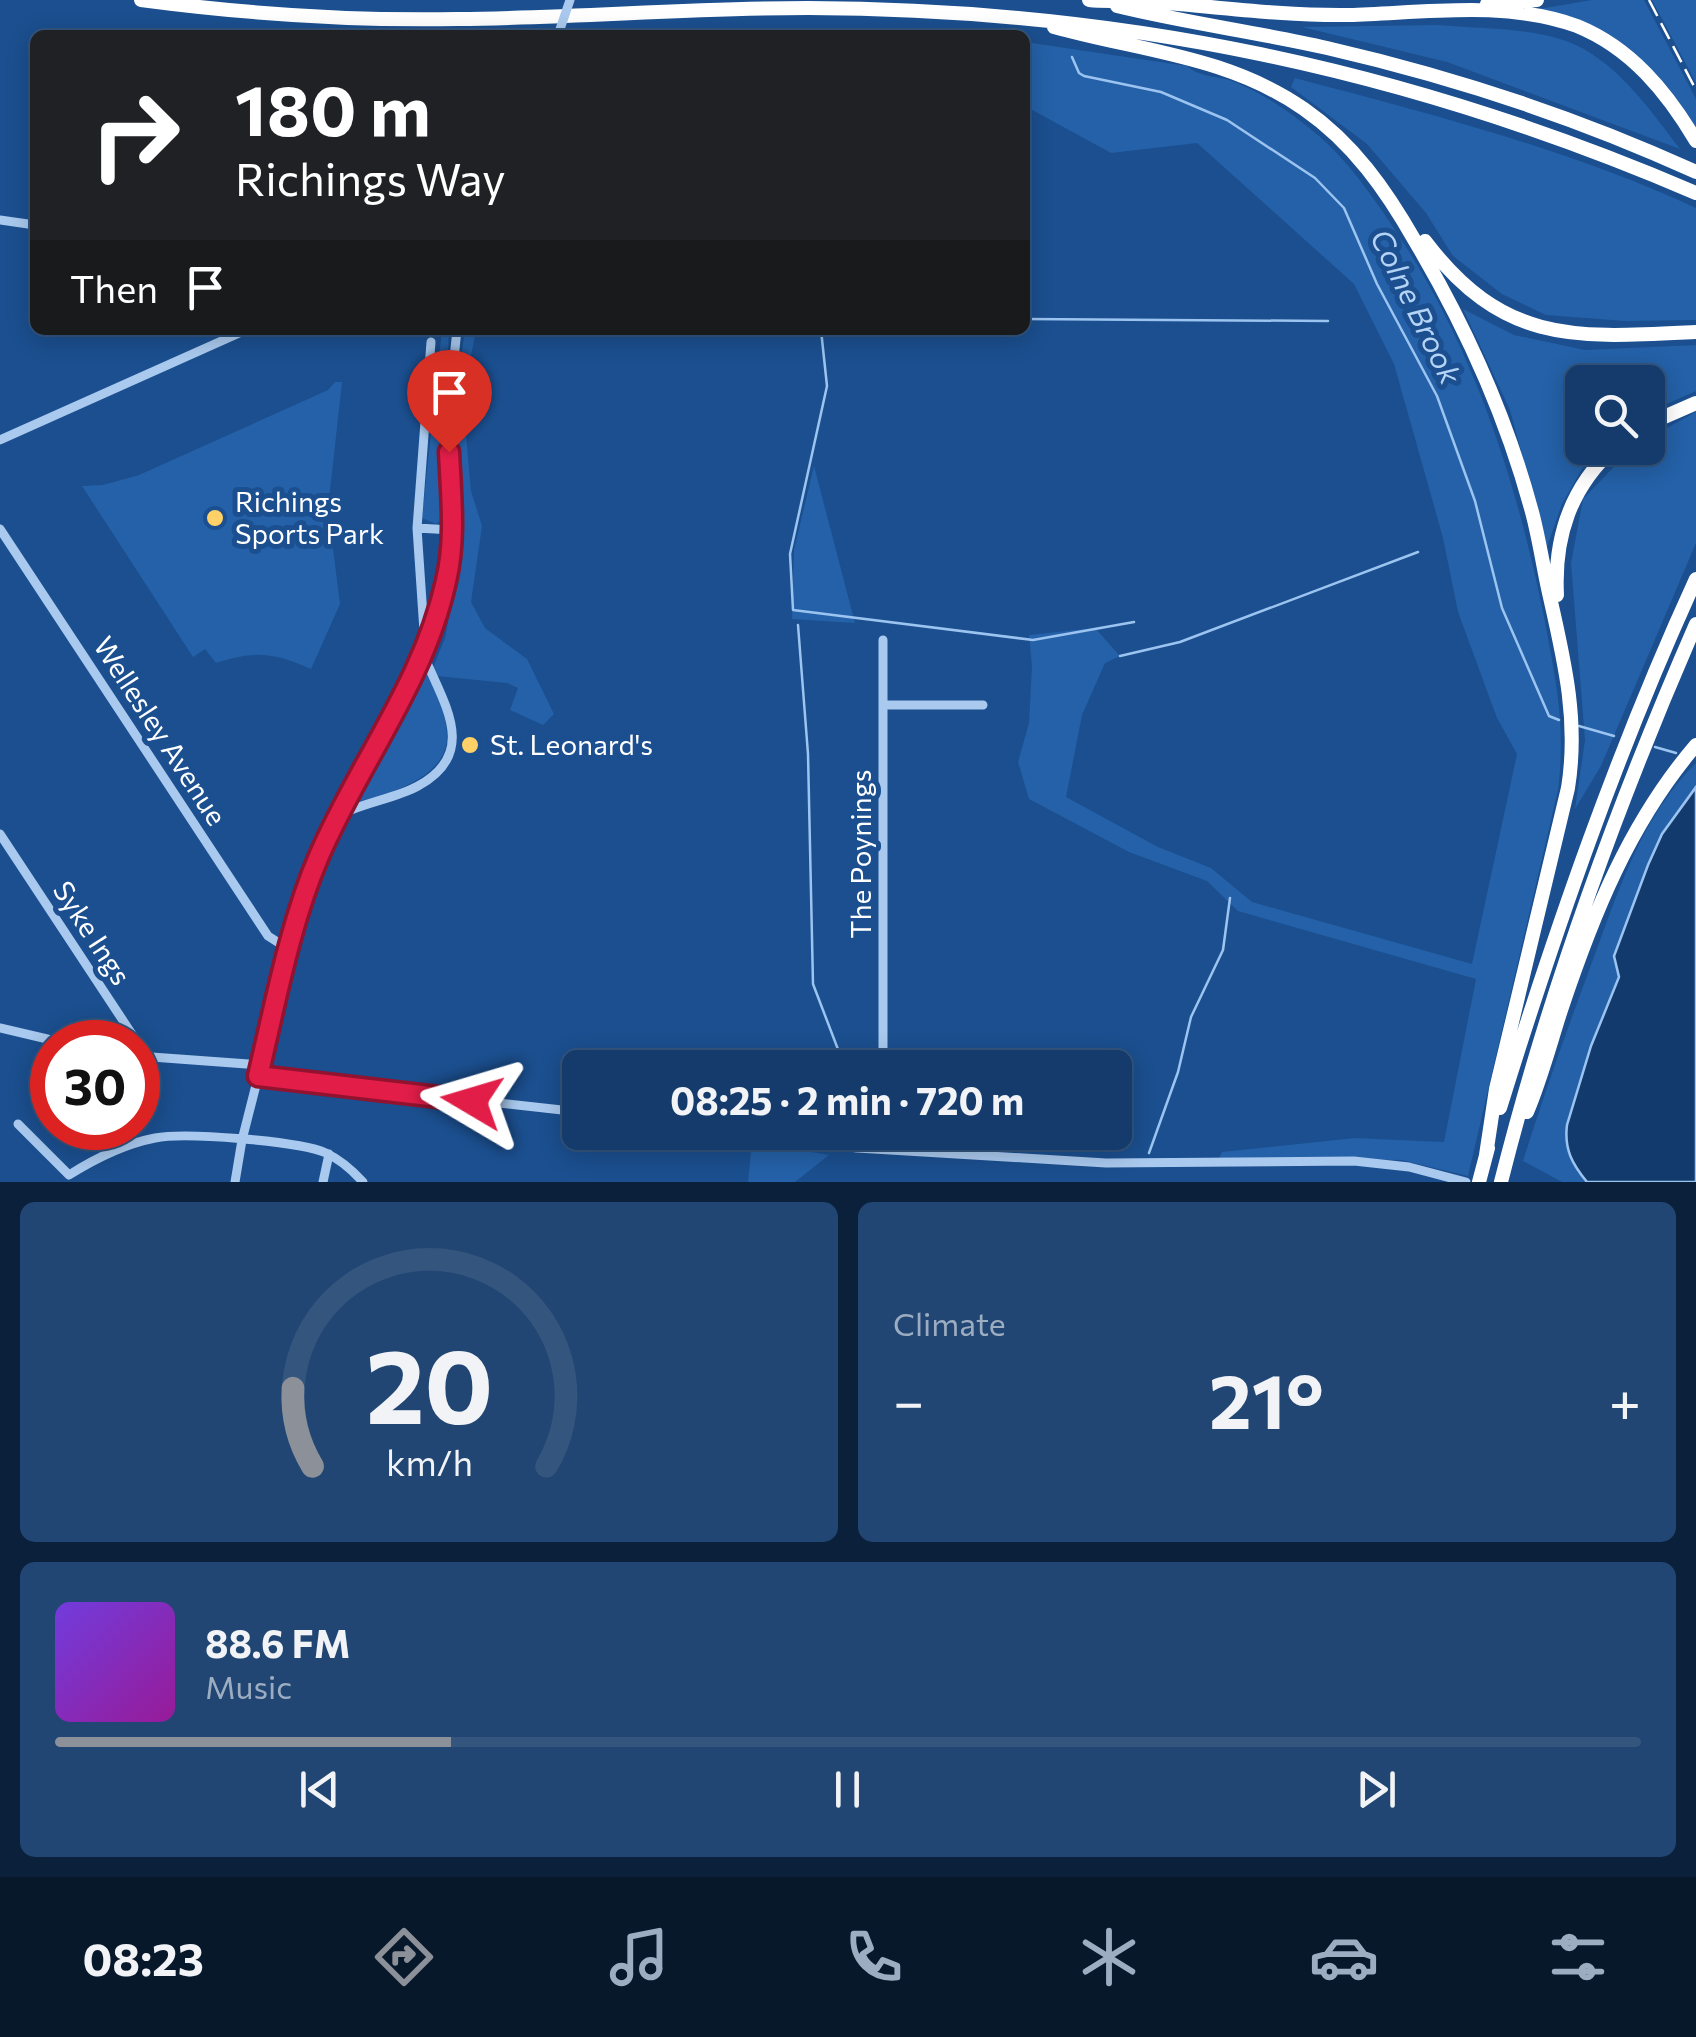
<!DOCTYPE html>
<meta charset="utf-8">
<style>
body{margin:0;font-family:Commissioner,sans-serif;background:#214673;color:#f1f3f6;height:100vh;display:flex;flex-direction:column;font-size:38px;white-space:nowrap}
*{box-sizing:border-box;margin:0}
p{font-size:32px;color:#9dadc1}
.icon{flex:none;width:55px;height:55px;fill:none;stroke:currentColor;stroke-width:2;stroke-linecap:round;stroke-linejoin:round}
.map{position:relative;height:1182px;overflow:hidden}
.drawer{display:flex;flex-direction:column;gap:20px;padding:20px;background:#0b203b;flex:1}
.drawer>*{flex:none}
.hud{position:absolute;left:30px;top:30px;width:1000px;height:305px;border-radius:15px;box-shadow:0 5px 25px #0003,0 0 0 2px #33557e;background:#202124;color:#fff;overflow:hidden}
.fabs{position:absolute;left:1565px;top:365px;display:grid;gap:20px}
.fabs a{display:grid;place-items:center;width:100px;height:100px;border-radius:15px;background:#143b6b;box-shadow:0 5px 25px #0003,0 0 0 2px #33557e;font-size:50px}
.speed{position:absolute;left:30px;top:1020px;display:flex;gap:20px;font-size:50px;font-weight:700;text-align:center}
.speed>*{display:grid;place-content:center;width:130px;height:130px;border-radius:50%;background:#143b6b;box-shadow:0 5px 25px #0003,0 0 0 2px #33557e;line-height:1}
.speed .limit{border:15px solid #d22;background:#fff;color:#111}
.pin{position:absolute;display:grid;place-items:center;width:85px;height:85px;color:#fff;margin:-102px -42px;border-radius:50% 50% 50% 0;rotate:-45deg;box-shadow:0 0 10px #0007}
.pin .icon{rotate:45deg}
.me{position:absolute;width:110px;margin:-55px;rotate:277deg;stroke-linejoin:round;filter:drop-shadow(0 0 8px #0008)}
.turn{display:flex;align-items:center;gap:35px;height:210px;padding:0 40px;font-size:45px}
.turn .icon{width:130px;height:130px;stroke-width:2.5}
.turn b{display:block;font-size:70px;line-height:85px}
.then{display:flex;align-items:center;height:95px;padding:0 40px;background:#0003;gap:20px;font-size:38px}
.big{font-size:75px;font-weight:700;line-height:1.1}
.drawer .tile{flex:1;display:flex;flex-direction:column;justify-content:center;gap:15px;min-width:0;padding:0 35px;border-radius:15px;background:#214673}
.drawer .dial{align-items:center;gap:0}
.dial svg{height:260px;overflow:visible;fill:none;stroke:#33557e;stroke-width:7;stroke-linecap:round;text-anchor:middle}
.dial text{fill:#f1f3f6;stroke:none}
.song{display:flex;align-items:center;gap:30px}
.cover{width:120px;height:120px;border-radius:15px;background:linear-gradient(135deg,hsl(260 70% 55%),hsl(300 70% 35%))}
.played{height:10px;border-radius:5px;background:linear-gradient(90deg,#8c9099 25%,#33557e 25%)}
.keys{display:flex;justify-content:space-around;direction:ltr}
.heat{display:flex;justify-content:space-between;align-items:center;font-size:55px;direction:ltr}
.drawer .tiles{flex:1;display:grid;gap:20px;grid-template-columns:1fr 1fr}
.tile:last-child{grid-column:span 2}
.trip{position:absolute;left:562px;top:1050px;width:570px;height:100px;border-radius:15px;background:#143b6b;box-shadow:0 5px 25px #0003,0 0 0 2px #33557e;font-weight:700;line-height:100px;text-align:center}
.menu{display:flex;height:160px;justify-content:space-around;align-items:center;background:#08182b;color:#9dadc1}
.menu .icon{width:70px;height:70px}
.menu .active{color:#8c9099}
.menu b{font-size:45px;color:#f1f3f6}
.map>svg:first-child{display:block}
.green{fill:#2461a8}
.water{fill:#123a6d;stroke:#9cc4f0;stroke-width:2.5}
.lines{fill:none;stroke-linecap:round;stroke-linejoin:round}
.stream{stroke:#9cc4f0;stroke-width:2.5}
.minor{stroke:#a9c9ee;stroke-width:9}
.highway{stroke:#fff;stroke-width:14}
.rail{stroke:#fff;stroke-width:2.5;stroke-dasharray:18 8;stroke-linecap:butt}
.minor-bridge{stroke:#a9c9ee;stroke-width:9}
.route-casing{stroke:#92132f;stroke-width:25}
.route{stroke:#e11d48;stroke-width:18}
.poi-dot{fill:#ffd166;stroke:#1b4f8f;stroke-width:4}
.labels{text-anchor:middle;stroke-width:10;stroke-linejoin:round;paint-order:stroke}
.poi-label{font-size:28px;fill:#fff;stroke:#1b4f8f;text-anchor:start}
.street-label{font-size:28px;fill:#fff;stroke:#1b4f8f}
.water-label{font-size:30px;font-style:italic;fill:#b5d3f5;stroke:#1b4f8f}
</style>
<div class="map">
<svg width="1696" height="1182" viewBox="0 0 1696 1182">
<rect width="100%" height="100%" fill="#1b4f8f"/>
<path class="green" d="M1592 0H1644L1696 99V128C1652 61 1617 30 1539 9Z
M1652 0H1696V83Z
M1438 25C1481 29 1536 27 1576 45 1620 66 1651 111 1680 149L1447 62 1302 27Z
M1025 42 1187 66C1202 79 1220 75 1237 83 1266 95 1295 115 1319 136 1348 161 1370 193 1391 224 1472 342 1516 478 1544 617 1556 680 1566 726 1558 790L1468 1176 1401 1160 1219 1158 1222 1152 1355 1138 1444 1142 1476 979 1238 911 1207 881 1129 852 1029 799 1018 762 1029 723 1032 666 1029 635 1095 628 1120 656 1105 663 1082 715 1066 797 1158 847 1211 868 1252 902 1472 964 1517 754 1497 718 1458 612 1443 538 1394 364 1354 284 1197 143 1111 153 1025 106Z
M1295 78C1430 114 1569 149 1696 208V320L1625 321 1546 315 1502 294 1453 256 1426 213 1367 144 1291 87Z
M1463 309 1514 335 1585 350 1696 345V391L1648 412V382H1582V448H1594L1562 504 1547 547 1510 410Z
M442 330H449L445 412 447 516 436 524 422 518Z
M465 330H476L466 382 465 424 471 491 482 526 471 602 485 628 527 659 554 714 543 725 510 710 518 688 507 683 437 676 433 668 445 638 462 549 453 412Z
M335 382H342L328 509 340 604 311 669C274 653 255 650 216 663L205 649 193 657 82 486 103 485 139 475 328 390Z
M1696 412V543L1601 766 1575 809 1585 740 1571 563 1583 499 1632 448H1648V438Z
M814 466 855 623 792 619 794 550Z
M428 666C435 688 447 714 447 737 447 778 387 795 355 802L425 668Z
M1696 763V787L1662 835 1614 955 1619 977 1591 1046 1567 1125C1564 1149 1572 1163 1587 1182H1562L1523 1161C1544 1094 1567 1030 1591 965 1618 893 1640 818 1696 763Z
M890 1133H978L1020 1150 896 1145 890 1142Z
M752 1142 829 1155 795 1182H748Z"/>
<path class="water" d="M1696 787V1182H1587C1572 1164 1564 1149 1567 1125L1591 1046 1619 977 1614 956 1648 865 1662 834Z"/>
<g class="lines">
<path class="stream" d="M1072 57 1079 73 1084 76 1161 92 1227 120 1315 178 1344 208 1377 284 1437 396 1475 501 1502 608 1549 716 1559 720
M1025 319 1328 321
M821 330 827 386 790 554 793 610 1033 640 1134 622
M798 625 808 754 813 984 839 1052
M1120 656 1180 642 1418 552
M1579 726 1614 736
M1655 747 1676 753
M1149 1153 1178 1072 1191 1017 1223 950 1230 898"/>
<path class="minor" d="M0 220 35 225
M0 440 246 330
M417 528 452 530
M0 529 268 936 290 950
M883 640V1068
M425 646 417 528 431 342
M883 705H983
M344 813C367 802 396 798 418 786 479 753 444 704 424 656
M0 834 147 1057
M0 1028 60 1042
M138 1056 261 1065
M258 1076 580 1112
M18 1124 69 1175C96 1158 124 1144 155 1138 185 1132 299 1141 326 1153 339 1159 353 1171 363 1182
M740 1132 857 1148 1106 1163 1354 1161 1409 1167 1466 1182
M871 1148 882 1132
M235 1182 242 1140 295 932 318 857 424 656 447 579 452 530 448 414 457 330
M323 1182 329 1154"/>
<path class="highway" d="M141 0C247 14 352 21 458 19 575 18 691 8 808 8 1122 9 1408 69 1696 193
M1089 0C1107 2 1125 0 1143 1 1212 6 1279 16 1349 15 1422 13 1507 0 1577 26 1631 48 1667 92 1696 141
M1487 4 1537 0
M1117 6C1186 23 1257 32 1327 48 1453 77 1578 118 1696 172
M1054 27C1140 51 1228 56 1304 109 1353 143 1386 190 1415 241 1466 327 1506 415 1532 512 1539 538 1543 566 1549 593 1564 659 1579 720 1568 788L1496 1089 1486 1155
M1425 241C1504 345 1575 338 1696 332
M1648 424 1696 403
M1557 595C1554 537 1570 488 1614 448
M1500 1108C1556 928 1617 751 1696 579
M1527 1112C1541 1079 1550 1044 1561 1010 1593 914 1630 822 1696 745
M1479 1182 1488 1148
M1501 1182C1549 991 1617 805 1696 624"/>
<path class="rail" d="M1649 0 1696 90"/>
<path class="minor-bridge" d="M558 35 570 0"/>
</g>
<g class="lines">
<defs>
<path id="route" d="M449 452C451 495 456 540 446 581 424 682 359 763 319 856 290 923 275 1005 258 1076L472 1101"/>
</defs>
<use href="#route" class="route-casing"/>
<use href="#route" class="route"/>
</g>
<g class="poi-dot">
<circle cx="215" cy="518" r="10"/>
<circle cx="470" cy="745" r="10"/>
</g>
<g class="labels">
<g class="poi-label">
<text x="235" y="512">Richings<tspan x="235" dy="32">Sports Park</tspan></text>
<text x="490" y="755">St. Leonard's</text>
</g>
<g class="street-label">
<text transform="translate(160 731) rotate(57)" y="10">Wellesley Avenue</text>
<text transform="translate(861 854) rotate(-90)" y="10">The Poynings</text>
<text transform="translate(92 933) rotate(57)" y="10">Syke Ings</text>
</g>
<g class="water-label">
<text transform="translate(1415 307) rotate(64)" y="10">Colne Brook</text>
</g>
</g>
</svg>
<div class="fabs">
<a><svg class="icon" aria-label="search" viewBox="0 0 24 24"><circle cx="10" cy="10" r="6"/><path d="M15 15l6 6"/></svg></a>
</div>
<div class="speed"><div class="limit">30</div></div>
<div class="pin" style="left:449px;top:452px;background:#d93025"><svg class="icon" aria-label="arrive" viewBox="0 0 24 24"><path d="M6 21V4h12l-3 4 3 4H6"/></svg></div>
<svg class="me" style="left:472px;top:1101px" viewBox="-20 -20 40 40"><path d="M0-17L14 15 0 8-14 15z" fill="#e11d48" stroke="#fff" stroke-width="4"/></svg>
<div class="trip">08:25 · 2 min · 720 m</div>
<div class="hud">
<div class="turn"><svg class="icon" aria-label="right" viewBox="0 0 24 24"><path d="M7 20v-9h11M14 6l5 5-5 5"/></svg><div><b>180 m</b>Richings Way</div></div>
<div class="then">Then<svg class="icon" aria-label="arrive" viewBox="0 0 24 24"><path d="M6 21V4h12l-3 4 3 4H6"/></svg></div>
</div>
</div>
<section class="drawer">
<div class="tiles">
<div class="tile dial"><svg viewBox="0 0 100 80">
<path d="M14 69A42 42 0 1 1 86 69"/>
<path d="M14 69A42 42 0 0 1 8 45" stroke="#8c9099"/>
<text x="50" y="56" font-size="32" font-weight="700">20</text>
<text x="50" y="72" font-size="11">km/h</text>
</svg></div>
<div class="tile"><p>Climate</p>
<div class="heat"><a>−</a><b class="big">21°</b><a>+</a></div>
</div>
<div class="tile">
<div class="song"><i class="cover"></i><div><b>88.6 FM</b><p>Music</p></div></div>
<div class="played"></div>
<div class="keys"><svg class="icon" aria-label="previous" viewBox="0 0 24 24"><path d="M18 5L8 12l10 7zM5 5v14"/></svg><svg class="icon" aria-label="pause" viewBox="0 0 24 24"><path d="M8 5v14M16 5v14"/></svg><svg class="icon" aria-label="next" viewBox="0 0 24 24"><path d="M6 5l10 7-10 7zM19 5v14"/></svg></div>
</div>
</div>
</section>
<nav class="menu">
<b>08:23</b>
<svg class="icon active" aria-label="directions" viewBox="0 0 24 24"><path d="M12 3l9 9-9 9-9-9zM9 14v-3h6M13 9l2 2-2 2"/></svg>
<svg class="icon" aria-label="music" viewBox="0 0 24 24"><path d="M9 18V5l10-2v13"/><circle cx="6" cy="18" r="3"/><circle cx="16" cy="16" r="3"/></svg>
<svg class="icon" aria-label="phone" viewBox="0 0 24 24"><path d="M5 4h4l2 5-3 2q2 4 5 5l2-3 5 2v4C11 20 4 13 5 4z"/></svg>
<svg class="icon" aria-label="climate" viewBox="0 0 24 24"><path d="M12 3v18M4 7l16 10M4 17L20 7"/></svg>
<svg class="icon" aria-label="car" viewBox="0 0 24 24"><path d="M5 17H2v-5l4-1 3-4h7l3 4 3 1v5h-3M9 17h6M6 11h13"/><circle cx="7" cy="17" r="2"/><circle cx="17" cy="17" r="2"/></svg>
<svg class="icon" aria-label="filters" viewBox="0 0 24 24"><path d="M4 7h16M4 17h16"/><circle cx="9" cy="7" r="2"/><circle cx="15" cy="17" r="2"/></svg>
</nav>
